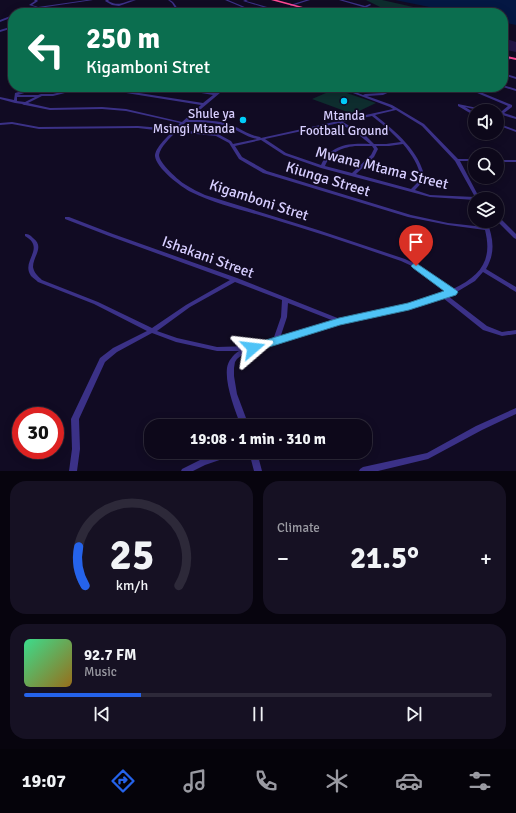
<!DOCTYPE html>
<meta charset="utf-8">
<style>
body{margin:0;font-family:Signika,sans-serif;background:#161123;color:#f1f3f6;height:100vh;display:flex;flex-direction:column;font-size:15px;white-space:nowrap}
*{box-sizing:border-box;margin:0}
p{font-size:13px;color:#9a9aa2}
.icon{flex:none;width:22px;height:22px;fill:none;stroke:currentColor;stroke-width:2;stroke-linecap:round;stroke-linejoin:round}
.map{position:relative;height:471px;overflow:hidden}
.panel{display:flex;flex-direction:column;gap:10px;padding:10px;background:#07040e;flex:1}
.panel>*{flex:none}
.guide{position:absolute;left:8px;top:8px;width:500px;height:84px;border-radius:16px;box-shadow:0 2px 10px #0003,0 0 0 1px #2d2939;background:#0b6e4f;color:#fff;overflow:hidden}
.tools{position:absolute;left:468px;top:104px;display:grid;gap:8px}
.tools a{display:grid;place-items:center;width:36px;height:36px;border-radius:50%;background:#0d081a;box-shadow:0 2px 10px #0003,0 0 0 1px #2d2939;font-size:20px}
.speed{position:absolute;left:12px;top:407px;display:flex;gap:8px;font-size:20px;font-weight:700;text-align:center}
.speed>*{display:grid;place-content:center;width:52px;height:52px;border-radius:50%;background:#0d081a;box-shadow:0 2px 10px #0003,0 0 0 1px #2d2939;line-height:1}
.speed .limit{border:6px solid #d22;background:#fff;color:#111}
.pin{position:absolute;display:grid;place-items:center;width:34px;height:34px;color:#fff;margin:-41px -17px;border-radius:50% 50% 50% 0;rotate:-45deg;box-shadow:0 0 4px #0007}
.pin .icon{rotate:45deg}
.me{position:absolute;width:44px;margin:-22px;rotate:73deg;stroke-linejoin:round;filter:drop-shadow(0 0 3px #0008)}
.turn{display:flex;align-items:center;gap:14px;height:84px;padding:0 12px;font-size:18px}
.turn .icon{width:52px;height:52px;stroke-width:2.5}
.turn b{display:block;font-size:28px;line-height:34px}
.big{font-size:30px;font-weight:700;line-height:1.1}
.panel .widget{flex:1;display:flex;flex-direction:column;justify-content:center;gap:6px;min-width:0;padding:0 14px;border-radius:16px;background:#161123}
.panel .dial{align-items:center;gap:0}
.dial svg{height:104px;overflow:visible;fill:none;stroke:#2d2939;stroke-width:7;stroke-linecap:round;text-anchor:middle}
.dial text{fill:#f1f3f6;stroke:none}
.song{display:flex;align-items:center;gap:12px}
.cover{width:48px;height:48px;border-radius:6px;background:linear-gradient(135deg,hsl(150 70% 55%),hsl(40 70% 35%))}
.played{height:4px;border-radius:2px;background:linear-gradient(90deg,#2563eb 25%,#2d2939 25%)}
.keys{display:flex;justify-content:space-around;direction:ltr}
.heat{display:flex;justify-content:space-between;align-items:center;font-size:22px;direction:ltr}
.panel .tiles{flex:1;display:grid;gap:10px;grid-template-columns:1fr 1fr}
.widget:last-child{grid-column:span 2}
.trip{position:absolute;left:144px;top:419px;width:228px;height:40px;border-radius:16px;background:#0d081a;box-shadow:0 2px 10px #0003,0 0 0 1px #2d2939;font-weight:700;line-height:40px;text-align:center}
.dock{display:flex;height:64px;justify-content:space-around;align-items:center;background:#05030a;color:#9a9aa2}
.dock .icon{width:28px;height:28px}
.dock .selected{color:#2563eb}
.dock b{font-size:18px;color:#f1f3f6}
.map>svg:first-child{display:block}
.green{fill:#0e2d2e}
.water{fill:#041743}
.building{fill:#231546}
.lines{fill:none;stroke-linecap:round;stroke-linejoin:round}
.minor{fill:#3b3187;fill-rule:evenodd}
.highway{fill:#ff4993;fill-rule:evenodd}
.route{fill:#4fc3f7;stroke:#337fa1}
.poi-dot{fill:#00cdf9;stroke:#110b23;stroke-width:1.5}
.labels{text-anchor:middle;stroke-width:3.5;stroke-linejoin:round;paint-order:stroke}
.far-poi-label{font-size:13px;fill:#d7ceff;stroke:#110b23;text-anchor:end}
.street-label{font-size:15px;fill:#d7ceff;stroke:#110b23}
</style>
<div class="map">
<svg width="516" height="471" viewBox="0 0 516 471">
<rect width="100%" height="100%" fill="#110b23"/>
<path class="green" d="M366 0H382L440 13H406L380 7Z
M335 89 376 103 353 114 312 99Z"/>
<path class="water" d="M395 0H516V25L503 22V13H459Z"/>
<path class="building" d="M503 38 516 42V52L503 49Z"/>
<g class="lines">
<path class="minor" d="M34 0H37L38 1 32 5 38 7 87 0H93L39 8 30 11 28 13H26L27 11 20 13H16L36 7 29 5 35 1Z
M106 0H109L108 1C121 8 124 0 136 0L119 6 112 5 105 1Z
M168 0C174 0 177 8 180 13H178L172 3Z
M225 0H228L259 13H256Z
M245 0H248L246 1 281 11 279 12 243 1Z
M306 0H310L291 6 290 5Z
M339 0H343L365 6 370 4 371 5 355 13H352L363 7Z
M13 15V17L0 22V20Z
M13 26V28L0 32V30Z
M511 57 513 58 503 62V60Z
M503 73 516 77V79L503 75Z
M503 85 516 89V91L503 87Z
M36 87H37V89L18 95H38L41 94H53L61 92 60 90 63 87H67L64 90V91L120 90 203 103 213 95 172 88 170 87H178L215 93 223 87H227L188 120C202 120 218 120 231 125 242 129 248 135 260 137L261 138 393 109 390 107 337 87H342L363 95 365 94 382 93 394 87H396V89L383 95 367 96 392 105 424 124 458 159H475V161H460L480 199H475V200L430 197 321 168 284 155 261 140 235 146 242 157 267 171 411 215 448 223 484 227 483 221H487C493 238 496 252 486 269L516 287V292L483 272 475 281 455 293 448 296 487 326 502 332 516 330V334L502 336 483 330 443 298 420 306 397 312 341 323 309 334 253 350 242 355 237 359 235 362 234 368V376L237 394 249 426H241C235 410 225 385 227 368 228 361 233 355 239 351H217L176 342 152 333 117 352 105 362 79 419 80 449 77 471H69L72 449 71 419 100 358 113 348 147 331 94 304 38 282C36 280 33 278 31 276 22 263 39 253 32 242 31 240 28 238 25 236V234C29 234 30 235 33 238 45 247 33 256 33 267 34 273 38 276 42 280L98 302 152 328 186 305 230 280 109 236 65 219V217H69L113 234 237 278 340 319 417 303 436 296 448 291 414 267 401 261C357 246 313 231 269 218 243 210 215 204 191 192 181 187 156 168 155 156 155 148 167 137 172 132L138 128 39 129 12 124 0 125V123L12 122 39 127 138 126 174 129 180 123 126 111 102 109 50 110 25 105H24L22 104 15 103 0 99V97L14 100 15 93ZM120 92 201 105 182 122 126 109 102 107 50 108 28 103 42 96H53L65 93ZM17 97H35L25 102 17 101ZM396 110 422 126 455 161 475 197 430 195 415 190 425 179C420 151 396 132 375 115ZM372 116 387 128 401 142 386 144H374L366 136 343 122ZM186 122C199 122 214 122 227 126 238 130 246 137 257 139L233 144 231 141 218 134 178 130ZM339 123 359 135 370 144C349 143 331 144 321 165L286 153 265 139ZM176 132 216 136 229 143 239 159 263 173 408 217 448 225 485 230C493 261 480 276 453 289L418 265 405 259 318 230 205 195C199 192 192 189 186 185 179 181 159 163 159 155 160 147 171 137 176 132ZM403 144C412 155 419 165 421 179L411 189 356 174 374 157 378 149 376 146H389ZM355 146H372L374 149 371 155 352 173 325 166C331 152 340 148 355 146ZM235 282 282 300 281 317 273 340 249 346 217 347 177 338 157 331 190 307ZM288 303 334 321 311 329 280 338 287 317Z
M463 87H468L512 105V107L504 113 516 117V119L499 114H497V112L502 111 508 106Z
M458 104 487 110 489 111H482L465 107 475 113V116L458 106Z
M497 123 516 130V132L497 125Z
M497 160H516V162H497Z
M497 217H499L516 234V239L514 238 497 221Z
M516 408V414L482 430 428 459 378 471H359L360 469 363 467 427 453 476 426Z
M224 452H238L237 454 205 465 193 471H181L182 469 200 460Z
M249 452H257L262 471H254Z"/>
<path class="highway" d="M271 0H277L325 13H319Z
M503 55 516 58V60L503 57Z"/>
</g>
<path class="route" d="M416 263 456 290 458 292 456 295 409 310 340 325 253 352 249 351 247 348 249 345 339 318 408 303 444 291 413 268 411 266 413 264Z"/>
<g class="poi-dot">
<circle cx="344" cy="101" r="4"/>
<circle cx="243" cy="120" r="4"/>
</g>
<g class="labels">
<g class="far-poi-label">
<text x="235" y="118">Shule ya<tspan x="235" dy="15">Msingi Mtanda</tspan></text>
<text x="344" y="120" text-anchor="middle">Mtanda<tspan x="344" dy="15">Football Ground</tspan></text>
</g>
<g class="street-label">
<text transform="translate(382 168) rotate(14)" y="5">Mwana Mtama Street</text>
<text transform="translate(328 179) rotate(17)" y="5">Kiunga Street</text>
<text transform="translate(259 200) rotate(18)" y="5">Kigamboni Stret</text>
<text transform="translate(208 257) rotate(20)" y="5">Ishakani Street</text>
</g>
</g>
</svg>
<div class="tools">
<a><svg class="icon" aria-label="sound" viewBox="0 0 24 24"><path d="M4 9h4l5-4v14l-5-4H4zM17 9q2 3 0 6"/></svg></a>
<a><svg class="icon" aria-label="search" viewBox="0 0 24 24"><circle cx="10" cy="10" r="6"/><path d="M15 15l6 6"/></svg></a>
<a><svg class="icon" aria-label="layers" viewBox="0 0 24 24"><path d="M12 4l9 5-9 5-9-5zM3 14l9 5 9-5"/></svg></a>
</div>
<div class="speed"><div class="limit">30</div></div>
<div class="pin" style="left:416px;top:266px;background:#d93025"><svg class="icon" aria-label="arrive" viewBox="0 0 24 24"><path d="M6 21V4h12l-3 4 3 4H6"/></svg></div>
<svg class="me" style="left:253px;top:348px" viewBox="-20 -20 40 40"><path d="M0-17L14 15 0 8-14 15z" fill="#4fc3f7" stroke="#fff" stroke-width="4"/></svg>
<div class="trip">19:08 · 1 min · 310 m</div>
<div class="guide">
<div class="turn"><svg class="icon" aria-label="left" viewBox="0 0 24 24"><path d="M17 20v-9H6M10 6l-5 5 5 5"/></svg><div><b>250 m</b>Kigamboni Stret</div></div>
</div>
</div>
<section class="panel">
<div class="tiles">
<div class="widget dial"><svg viewBox="0 0 100 80">
<path d="M14 69A42 42 0 1 1 86 69"/>
<path d="M14 69A42 42 0 0 1 9 39" stroke="#2563eb"/>
<text x="50" y="56" font-size="32" font-weight="700">25</text>
<text x="50" y="72" font-size="11">km/h</text>
</svg></div>
<div class="widget"><p>Climate</p>
<div class="heat"><a>−</a><b class="big">21.5°</b><a>+</a></div>
</div>
<div class="widget">
<div class="song"><i class="cover"></i><div><b>92.7 FM</b><p>Music</p></div></div>
<div class="played"></div>
<div class="keys"><svg class="icon" aria-label="previous" viewBox="0 0 24 24"><path d="M18 5L8 12l10 7zM5 5v14"/></svg><svg class="icon" aria-label="pause" viewBox="0 0 24 24"><path d="M8 5v14M16 5v14"/></svg><svg class="icon" aria-label="next" viewBox="0 0 24 24"><path d="M6 5l10 7-10 7zM19 5v14"/></svg></div>
</div>
</div>
</section>
<nav class="dock">
<b>19:07</b>
<svg class="icon selected" aria-label="directions" viewBox="0 0 24 24"><path d="M12 3l9 9-9 9-9-9zM9 14v-3h6M13 9l2 2-2 2"/></svg>
<svg class="icon" aria-label="music" viewBox="0 0 24 24"><path d="M9 18V5l10-2v13"/><circle cx="6" cy="18" r="3"/><circle cx="16" cy="16" r="3"/></svg>
<svg class="icon" aria-label="phone" viewBox="0 0 24 24"><path d="M5 4h4l2 5-3 2q2 4 5 5l2-3 5 2v4C11 20 4 13 5 4z"/></svg>
<svg class="icon" aria-label="climate" viewBox="0 0 24 24"><path d="M12 3v18M4 7l16 10M4 17L20 7"/></svg>
<svg class="icon" aria-label="car" viewBox="0 0 24 24"><path d="M5 17H2v-5l4-1 3-4h7l3 4 3 1v5h-3M9 17h6M6 11h13"/><circle cx="7" cy="17" r="2"/><circle cx="17" cy="17" r="2"/></svg>
<svg class="icon" aria-label="filters" viewBox="0 0 24 24"><path d="M4 7h16M4 17h16"/><circle cx="9" cy="7" r="2"/><circle cx="15" cy="17" r="2"/></svg>
</nav>
